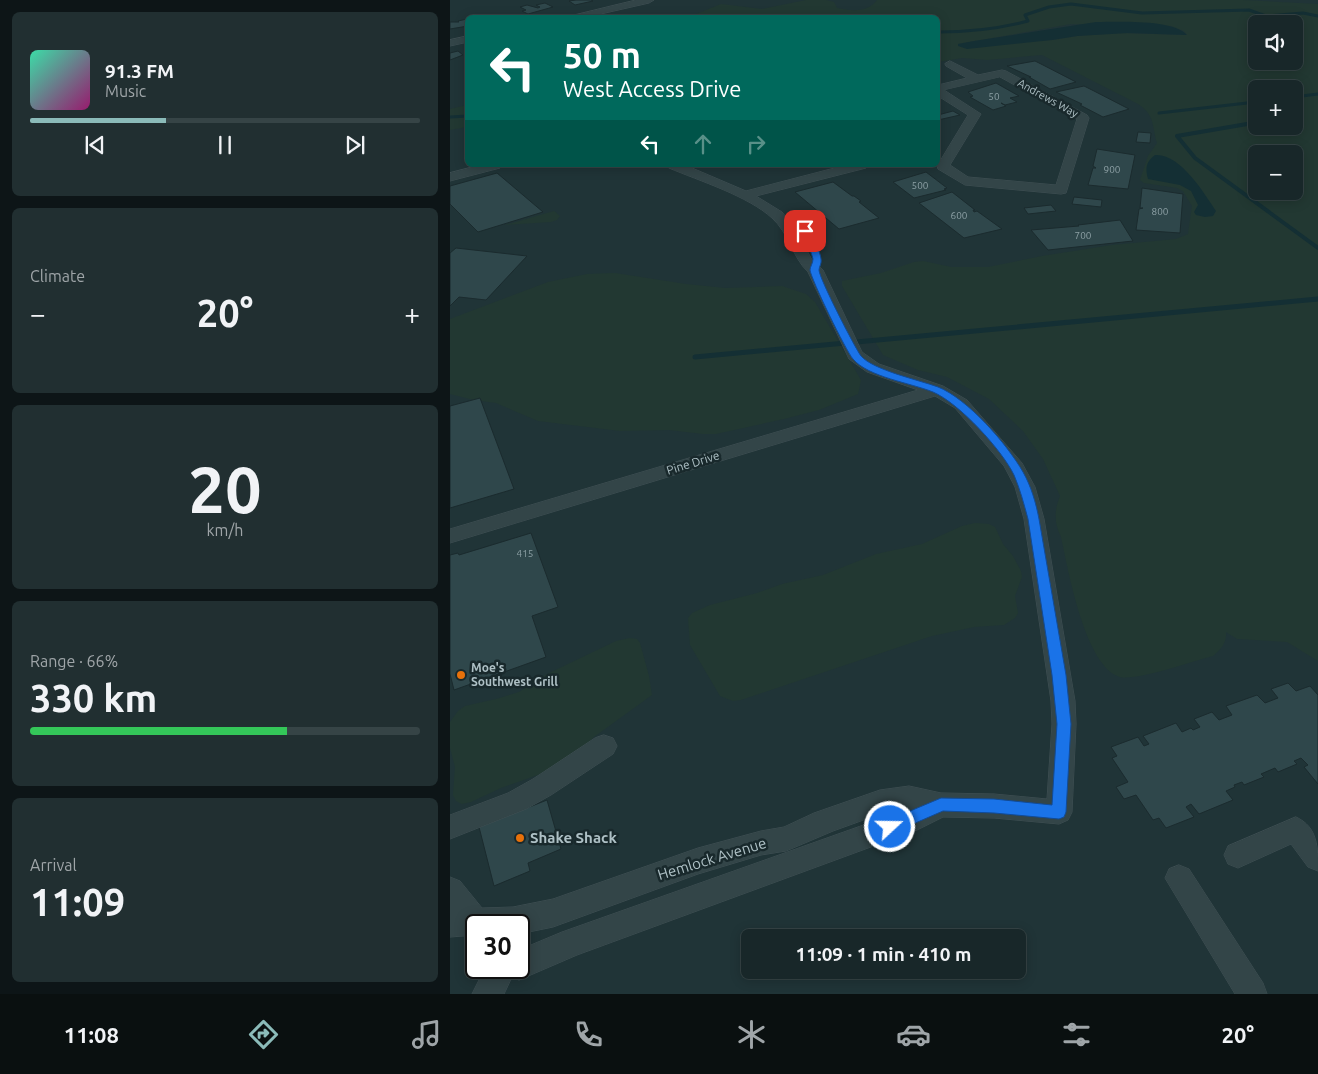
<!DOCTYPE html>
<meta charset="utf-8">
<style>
body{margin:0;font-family:Ubuntu,sans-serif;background:#212f31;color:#f1f3f6;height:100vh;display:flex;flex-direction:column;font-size:19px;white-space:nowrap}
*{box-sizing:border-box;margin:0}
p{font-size:16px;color:#9fa5a8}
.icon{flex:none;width:28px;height:28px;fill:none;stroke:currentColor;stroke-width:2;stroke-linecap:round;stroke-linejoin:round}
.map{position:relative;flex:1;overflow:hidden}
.sheet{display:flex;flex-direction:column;gap:12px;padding:12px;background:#0d1517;width:450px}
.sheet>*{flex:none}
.hud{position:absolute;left:15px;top:15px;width:475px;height:152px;border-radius:8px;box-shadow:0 2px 12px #0003,0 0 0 1px #364446;background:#00695c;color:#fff;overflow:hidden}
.fabs{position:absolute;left:798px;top:15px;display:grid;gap:10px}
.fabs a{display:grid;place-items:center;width:55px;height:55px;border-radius:8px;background:#182729;box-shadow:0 2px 12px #0003,0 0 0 1px #364446;font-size:25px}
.speed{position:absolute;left:15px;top:914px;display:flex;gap:10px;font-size:25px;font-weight:700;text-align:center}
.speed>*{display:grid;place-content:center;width:65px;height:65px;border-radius:50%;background:#182729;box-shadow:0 2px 12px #0003,0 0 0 1px #364446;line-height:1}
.speed .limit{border:2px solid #111;border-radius:8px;background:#fff;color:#111}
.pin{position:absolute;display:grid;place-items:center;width:42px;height:42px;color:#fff;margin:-21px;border-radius:10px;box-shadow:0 2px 8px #0006}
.me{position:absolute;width:55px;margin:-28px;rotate:69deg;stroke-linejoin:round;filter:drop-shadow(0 0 4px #0008)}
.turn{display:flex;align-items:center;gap:18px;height:105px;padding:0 15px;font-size:22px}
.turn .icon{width:65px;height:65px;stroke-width:2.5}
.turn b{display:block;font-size:35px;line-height:42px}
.lanes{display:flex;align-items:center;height:48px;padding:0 15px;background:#0003;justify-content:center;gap:25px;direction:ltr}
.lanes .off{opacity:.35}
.big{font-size:38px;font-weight:700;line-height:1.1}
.sheet .widget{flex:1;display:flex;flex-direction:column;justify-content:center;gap:8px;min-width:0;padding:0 18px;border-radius:8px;background:#212f31}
.sheet .dial{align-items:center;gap:0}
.dial b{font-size:65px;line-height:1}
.song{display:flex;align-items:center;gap:15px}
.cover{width:60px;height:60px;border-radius:8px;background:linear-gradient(135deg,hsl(160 70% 55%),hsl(320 70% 35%))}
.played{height:5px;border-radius:2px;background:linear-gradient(90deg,#8bbbb9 35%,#364446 35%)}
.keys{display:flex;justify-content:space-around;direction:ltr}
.heat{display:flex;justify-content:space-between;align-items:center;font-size:28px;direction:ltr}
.charge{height:8px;border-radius:4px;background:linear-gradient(90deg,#34c759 66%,#364446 0)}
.trip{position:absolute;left:291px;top:929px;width:285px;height:50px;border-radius:8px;background:#182729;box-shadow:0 2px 12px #0003,0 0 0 1px #364446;font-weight:700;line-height:50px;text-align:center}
.tabs{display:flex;height:80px;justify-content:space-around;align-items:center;background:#0a1010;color:#9fa5a8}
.tabs .icon{width:35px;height:35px}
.tabs .active{color:#8bbbb9}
.tabs b{font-size:22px;color:#f1f3f6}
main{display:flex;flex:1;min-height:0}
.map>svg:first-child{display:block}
.green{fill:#223832;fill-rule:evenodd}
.water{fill:#142f34}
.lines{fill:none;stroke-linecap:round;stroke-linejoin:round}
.stream-far2{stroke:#142f34;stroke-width:3}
.stream-far1{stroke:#142f34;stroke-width:4}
.stream{stroke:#142f34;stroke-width:5}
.building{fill:#2f474b;stroke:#1b2b2e}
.minor-casing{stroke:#405054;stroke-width:1}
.minor{fill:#334548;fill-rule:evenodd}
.route{fill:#1a73e8;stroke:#114b97}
.food-dot{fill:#e8710a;stroke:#19292c;stroke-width:2}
.labels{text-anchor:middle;stroke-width:5;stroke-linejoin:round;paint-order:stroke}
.number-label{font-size:10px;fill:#8da0a5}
.far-street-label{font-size:11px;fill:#aec0c5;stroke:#19292c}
.street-label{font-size:12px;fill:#aec0c5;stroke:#19292c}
.poi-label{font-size:12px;font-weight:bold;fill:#aec0c5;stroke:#19292c;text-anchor:start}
.near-poi-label{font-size:15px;font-weight:bold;fill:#aec0c5;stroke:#19292c;text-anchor:start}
.near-street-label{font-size:15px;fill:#aec0c5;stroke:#19292c}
</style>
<main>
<section class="sheet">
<div class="widget">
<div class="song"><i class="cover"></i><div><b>91.3 FM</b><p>Music</p></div></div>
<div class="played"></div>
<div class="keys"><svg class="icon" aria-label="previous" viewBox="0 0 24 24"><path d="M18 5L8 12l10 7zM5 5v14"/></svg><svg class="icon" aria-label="pause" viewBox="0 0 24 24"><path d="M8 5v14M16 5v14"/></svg><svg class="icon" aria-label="next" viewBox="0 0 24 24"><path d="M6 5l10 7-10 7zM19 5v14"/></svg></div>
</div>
<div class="widget"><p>Climate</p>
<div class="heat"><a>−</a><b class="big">20°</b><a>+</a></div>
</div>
<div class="widget dial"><b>20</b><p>km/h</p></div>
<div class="widget"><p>Range · 66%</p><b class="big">330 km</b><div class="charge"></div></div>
<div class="widget"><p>Arrival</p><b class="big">11:09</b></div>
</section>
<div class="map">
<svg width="868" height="994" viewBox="0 0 868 994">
<rect width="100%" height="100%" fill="#203437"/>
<path class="green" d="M356 0H376L384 2 387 8C402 11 417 13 427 0H793L868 4V661L837 642 787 639 776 632C777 643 771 649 763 656 743 661 687 681 670 677 635 667 618 569 611 537 604 523 604 511 610 496L593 459 573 431 539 399 497 377 468 370 433 355 392 286V281L431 273 464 262 473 261 501 267H538L592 256 662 245 726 239 738 234 742 206 733 191 727 188 694 183 690 180 698 156 707 143C702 126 705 115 688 104L592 55 537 60 512 58 488 62V18H236L271 4 312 9ZM621 24 721 26 734 31 737 35 668 33 627 36 602 40 508 44ZM806 24H844V61H806ZM806 89H844V126H806ZM806 154H844V191H806Z
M17 105V127L0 130V109Z
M104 211 110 216 107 220 101 222 55 225Z
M165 273 236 284 275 288 332 286 356 294 365 302 411 380 408 394 369 410 334 419 266 434H253L219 430 170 431 88 421 46 403 24 400 0 394V319L98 282 137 274Z
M525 523 539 524 545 527 553 544 563 556 571 571 572 577 565 596 568 613 565 618 554 625 524 627 482 636 291 700 283 701 270 696 240 645 238 618 242 613 260 605 307 593 332 584 373 575 426 554 472 544 512 526Z
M180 638 187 639 190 643 199 676 202 695 144 737 121 761 113 766 51 788 21 802 12 804 6 801 3 795 5 767 0 748V722L8 711 15 706 46 699 69 692 95 675 166 641Z"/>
<path class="water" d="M646 22C668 22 723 19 737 35L678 33 627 36 602 40 517 49 508 46V44L524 41Z
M705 155C730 153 754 193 766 211L763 216 755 217 746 215 744 212 748 205 741 191 730 185 698 179C695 168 696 162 705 155Z"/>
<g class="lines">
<path class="stream-far2" d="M488 32C519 32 548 29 578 21L575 15 599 7 621 4 692 13 799 10 816 16 853 13 868 16
M844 97 868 94
M709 113 806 102
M0 117 18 116"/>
<path class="stream-far1" d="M797 124 727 136 745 158 868 248"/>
<path class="stream" d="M245 357 868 299"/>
</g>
<path class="building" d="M126 0H141L143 1 125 5 119 1Z
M95 3 103 7 78 14 72 11 76 10 70 7 77 5 88 8 90 7 86 5Z
M17 19 18 26 0 29V22H9L8 21Z
M8 51 13 55 0 60V53Z
M585 61 593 65 626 82 600 89 579 77H581L557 66Z
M546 83 569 96 560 98 567 102 555 105 551 103 556 106 543 110 520 97 523 96 518 92Z
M634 86 644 91 679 109 653 117 630 105 632 104 606 92Z
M503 111 510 115 488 120V115Z
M688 132 701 133 700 143 686 142Z
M647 149 685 155 678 189 638 185 643 168H646L643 166Z
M476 172 497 188 494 189 496 190 464 198 443 182Z
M47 173 93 212 28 232 0 204V186Z
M383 182 402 196H404L411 201 409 202 429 218 389 229 345 192Z
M692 188 733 194 730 233 686 230 689 209 693 208H690Z
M502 192 525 210H523L524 212 527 211 552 229 514 238 469 203Z
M624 197 652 200 651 207 622 204Z
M601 205 606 211 578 214 574 208Z
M670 220 683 241 598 250 581 230 629 226 628 225Z
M6 248 77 256 36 300 9 297 0 306V253Z
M30 398 64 489 0 508V406Z
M81 533 108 607 82 616 96 657 4 690 0 674V555L8 553 9 555Z
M838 683 846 691 860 686 868 695V784L854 767 858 765 851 758 844 761 847 764 828 772 825 768 811 774 814 777 794 785 792 782 784 785 785 787 776 791 783 800 749 814 741 804 736 807 744 817 716 828 709 818 703 820 686 795 674 799 666 787 678 782 662 758 667 756 661 747 688 737 694 746 699 744 693 736 726 723 732 732 741 728 743 730 750 727 744 719 762 712 769 720 782 715 776 706 807 695 815 703 828 698 821 689Z
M97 800 111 849 78 863 80 871 44 886 29 827Z"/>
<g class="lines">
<defs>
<path id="minor" d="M186 0H204L199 3 133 18H112Z
M18 36V42L0 46V40Z
M500 61 528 75 552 70 556 71 637 115 639 118 616 193 611 194 515 185 488 169 487 166 518 115 488 96V85L517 78 496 66 495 64ZM550 77 627 119 606 185 518 177 500 165 531 114 494 90Z
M30 165H51L50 168 0 181V173Z
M218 165H235L296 191 396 165H417L416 168 306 196 332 212 345 228 362 260 373 270 412 352 429 364 493 386 517 400 572 463 585 487 594 519 625 701 626 724 622 812 618 820 609 824 544 818 493 817 467 830 127 955 69 980 62 977 54 994H22L35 968H69V950L112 932 453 811 430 814 383 831 336 851 311 855 248 874 103 927 69 934V925H26V935L0 937V877L10 881 32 908 63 907 103 899 248 848 311 831 334 827 364 813 430 790 459 786 491 793 544 794 597 799 602 724 601 701 574 519 565 487 554 466 505 408 485 396 0 543V529L468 390 417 372 399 359 358 272C342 257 339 233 322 218 298 196 250 181 219 168Z
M154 735 163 738 167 746 163 754 101 795 76 809 0 839V815L58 793 83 779 145 738Z
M846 817C868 827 868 847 868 871L858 867 841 844 788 868 778 864 774 855 778 846Z
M729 865 739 869 813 983 817 994H785L715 878 719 869Z"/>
</defs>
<use href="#minor" class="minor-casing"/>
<use href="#minor" class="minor"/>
</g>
<path class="route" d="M352 229 359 231C363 239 370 250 371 259 372 263 369 267 369 270 369 278 405 348 411 356 423 370 469 380 488 387 518 399 557 444 573 472 581 486 586 503 589 519L616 675 621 724 616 812 614 817 609 819 544 813 493 811 440 834 434 832 432 827 434 822 491 798 544 799 602 805 607 724 602 675 578 519C574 504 570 489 564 475 552 450 509 403 483 392 461 383 418 377 403 359 396 351 361 279 360 270 360 267 363 263 363 259 361 250 354 239 351 231Z"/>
<g class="food-dot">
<circle cx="11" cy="675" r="5"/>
<circle cx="70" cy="838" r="5"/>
</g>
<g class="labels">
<g class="number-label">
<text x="544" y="100">50</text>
<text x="662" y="173">900</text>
<text x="470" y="189">500</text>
<text x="710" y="215">800</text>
<text x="509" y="219">600</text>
<text x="633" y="239">700</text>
<text x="75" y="557">415</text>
</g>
<g class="far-street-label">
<text transform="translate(598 98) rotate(29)" y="4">Andrews Way</text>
</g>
<g class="street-label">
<text transform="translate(243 463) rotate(-17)" y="4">Pine Drive</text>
</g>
<g class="poi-label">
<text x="21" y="672">Moe's<tspan x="21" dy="14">Southwest Grill</tspan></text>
</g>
<g class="near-poi-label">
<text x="80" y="843">Shake Shack</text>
</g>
<g class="near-street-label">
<text transform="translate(262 859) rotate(-17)" y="5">Hemlock Avenue</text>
</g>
</g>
</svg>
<div class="fabs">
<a><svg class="icon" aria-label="sound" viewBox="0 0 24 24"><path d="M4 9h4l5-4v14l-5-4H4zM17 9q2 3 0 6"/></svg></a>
<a>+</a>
<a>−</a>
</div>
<div class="speed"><div class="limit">30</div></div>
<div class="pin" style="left:355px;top:231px;background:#d93025"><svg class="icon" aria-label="arrive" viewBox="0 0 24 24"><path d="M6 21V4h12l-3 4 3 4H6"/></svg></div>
<svg class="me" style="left:440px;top:827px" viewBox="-20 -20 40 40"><circle r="17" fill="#1a73e8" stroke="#fff" stroke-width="3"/><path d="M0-11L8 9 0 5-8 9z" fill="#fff"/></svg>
<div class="trip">11:09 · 1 min · 410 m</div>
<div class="hud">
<div class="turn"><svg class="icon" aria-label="left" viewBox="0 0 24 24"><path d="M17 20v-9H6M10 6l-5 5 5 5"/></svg><div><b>50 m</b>West Access Drive</div></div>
<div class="lanes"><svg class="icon" aria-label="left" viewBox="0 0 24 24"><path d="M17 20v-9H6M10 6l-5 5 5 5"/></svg><svg class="icon off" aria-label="ahead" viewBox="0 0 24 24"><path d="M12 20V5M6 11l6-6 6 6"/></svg><svg class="icon off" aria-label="right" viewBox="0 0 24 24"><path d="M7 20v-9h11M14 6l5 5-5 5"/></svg></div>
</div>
</div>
</main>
<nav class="tabs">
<b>11:08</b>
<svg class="icon active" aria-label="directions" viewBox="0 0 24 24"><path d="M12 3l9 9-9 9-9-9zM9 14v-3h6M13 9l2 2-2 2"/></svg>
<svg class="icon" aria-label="music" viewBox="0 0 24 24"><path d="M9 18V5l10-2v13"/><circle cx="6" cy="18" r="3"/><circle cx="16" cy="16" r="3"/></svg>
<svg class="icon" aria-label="phone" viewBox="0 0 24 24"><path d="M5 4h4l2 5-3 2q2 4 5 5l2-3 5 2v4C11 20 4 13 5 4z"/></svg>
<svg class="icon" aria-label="climate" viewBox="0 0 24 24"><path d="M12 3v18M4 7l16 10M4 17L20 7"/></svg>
<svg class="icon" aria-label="car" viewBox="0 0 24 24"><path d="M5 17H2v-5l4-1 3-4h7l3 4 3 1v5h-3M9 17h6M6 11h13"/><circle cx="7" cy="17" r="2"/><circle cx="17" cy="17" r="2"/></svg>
<svg class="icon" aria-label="filters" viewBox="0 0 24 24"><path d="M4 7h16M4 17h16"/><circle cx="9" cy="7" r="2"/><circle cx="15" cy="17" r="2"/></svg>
<b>20°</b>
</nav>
